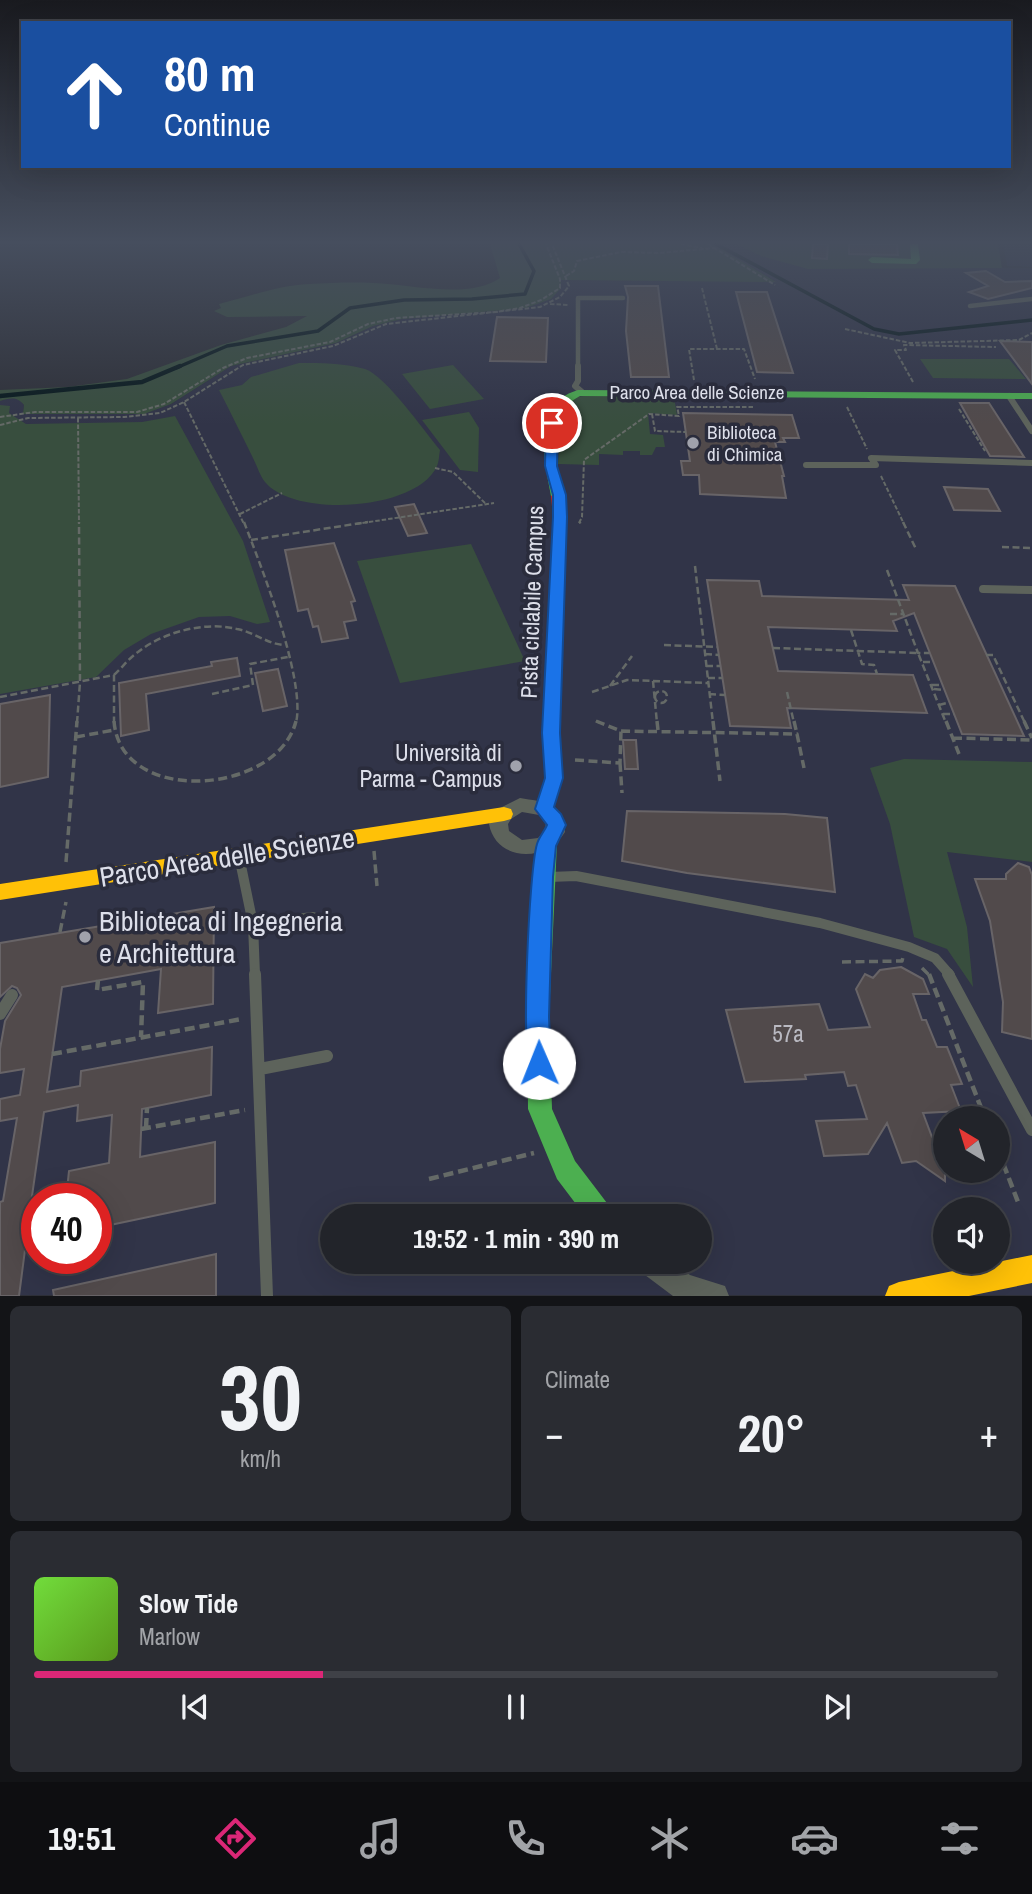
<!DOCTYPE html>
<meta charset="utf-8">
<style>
body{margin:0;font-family:"Archivo Narrow",sans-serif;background:#2a2c32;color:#f1f3f6;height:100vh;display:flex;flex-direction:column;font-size:26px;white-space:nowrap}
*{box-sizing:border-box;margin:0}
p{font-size:23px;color:#a2a4a8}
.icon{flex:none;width:38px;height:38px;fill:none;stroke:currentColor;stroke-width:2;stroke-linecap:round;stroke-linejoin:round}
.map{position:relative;height:1296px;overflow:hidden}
.side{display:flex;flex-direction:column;gap:10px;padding:10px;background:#131417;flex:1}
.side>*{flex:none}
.top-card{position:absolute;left:21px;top:21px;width:990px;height:147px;border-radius:0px;box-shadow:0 7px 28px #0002,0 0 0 2px #3f4147;background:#1a4fa0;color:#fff;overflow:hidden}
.needle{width:46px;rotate:322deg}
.fabs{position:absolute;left:933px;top:1106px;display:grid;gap:14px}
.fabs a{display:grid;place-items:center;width:77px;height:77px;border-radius:50%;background:#22242a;box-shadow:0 7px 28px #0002,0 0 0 2px #3f4147;font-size:35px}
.speed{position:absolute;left:21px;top:1183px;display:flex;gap:14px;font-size:35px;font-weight:700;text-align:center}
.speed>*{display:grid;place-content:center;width:91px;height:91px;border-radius:50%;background:#22242a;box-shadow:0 7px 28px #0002,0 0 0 2px #3f4147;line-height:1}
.speed .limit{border:10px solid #d22;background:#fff;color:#111}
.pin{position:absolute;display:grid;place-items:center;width:60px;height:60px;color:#fff;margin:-30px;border:4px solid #fff;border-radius:50%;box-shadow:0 2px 7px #0007}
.me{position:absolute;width:77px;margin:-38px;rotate:359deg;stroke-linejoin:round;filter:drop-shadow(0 0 5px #0008)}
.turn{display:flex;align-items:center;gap:24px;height:147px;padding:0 28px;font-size:32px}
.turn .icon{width:91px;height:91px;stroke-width:2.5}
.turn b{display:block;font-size:49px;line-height:60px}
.big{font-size:52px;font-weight:700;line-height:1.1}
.side .card{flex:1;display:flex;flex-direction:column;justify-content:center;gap:10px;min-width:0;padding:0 24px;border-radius:10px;background:#2a2c32}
.side .dial{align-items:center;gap:0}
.dial b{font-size:91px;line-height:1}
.song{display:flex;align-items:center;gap:21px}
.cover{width:84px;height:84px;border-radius:10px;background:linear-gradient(135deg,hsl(100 70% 55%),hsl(90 70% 35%))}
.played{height:7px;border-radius:4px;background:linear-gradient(90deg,#db2777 30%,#3f4147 30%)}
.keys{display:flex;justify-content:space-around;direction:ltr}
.heat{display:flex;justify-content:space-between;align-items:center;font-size:38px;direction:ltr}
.side .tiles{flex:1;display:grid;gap:10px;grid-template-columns:1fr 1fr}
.card:last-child{grid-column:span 2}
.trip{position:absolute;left:320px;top:1204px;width:392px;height:70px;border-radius:35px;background:#22242a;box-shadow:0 7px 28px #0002,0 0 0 2px #3f4147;font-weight:700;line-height:70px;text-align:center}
.menu{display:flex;height:112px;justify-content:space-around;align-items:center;background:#0e0e11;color:#a2a4a8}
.menu .icon{width:49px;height:49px}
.menu .current{color:#db2777}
.menu b{font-size:32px;color:#f1f3f6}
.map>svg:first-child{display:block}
.built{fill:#313448;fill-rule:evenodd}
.green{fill:#384e3e}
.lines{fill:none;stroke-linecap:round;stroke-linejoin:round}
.stream-far1{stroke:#07181c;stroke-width:3.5}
.stream{stroke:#07181c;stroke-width:4.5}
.building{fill:#514a4b;stroke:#686467;stroke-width:2}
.path-far3{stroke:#656a67;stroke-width:2;stroke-dasharray:4.5 2;stroke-linecap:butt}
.path-far2{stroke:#656a67;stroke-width:2.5;stroke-dasharray:7 3.5;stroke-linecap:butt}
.path-far1{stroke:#656a67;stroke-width:3.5;stroke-dasharray:9 4.5;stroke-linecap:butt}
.path{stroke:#656a67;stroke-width:4.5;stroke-dasharray:10 5;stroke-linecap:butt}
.lane-far4{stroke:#5d635b;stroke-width:4.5}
.lane-far3{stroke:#5d635b;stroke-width:6}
.lane-far2{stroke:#5d635b;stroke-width:8}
.lane-far1{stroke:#5d635b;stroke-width:10}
.lane{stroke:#5d635b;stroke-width:12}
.street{fill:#5d635b;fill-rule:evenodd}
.fast{fill:#4caf50;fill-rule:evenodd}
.slow{fill:#ffc107;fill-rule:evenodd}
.jam{fill:#c62828;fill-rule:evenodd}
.route{fill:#1a73e8;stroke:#114b97;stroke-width:2}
.poi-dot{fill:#a0a2ac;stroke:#2a2c3c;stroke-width:2.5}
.labels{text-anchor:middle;stroke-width:7;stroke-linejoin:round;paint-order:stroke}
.far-street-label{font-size:19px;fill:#dddfea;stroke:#2a2c3c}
.far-poi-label{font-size:19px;fill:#dddfea;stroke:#2a2c3c;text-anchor:start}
.street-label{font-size:23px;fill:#dddfea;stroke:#2a2c3c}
.poi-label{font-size:23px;fill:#dddfea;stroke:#2a2c3c;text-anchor:end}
.near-number-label{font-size:23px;fill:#babac2}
.near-street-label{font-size:28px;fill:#dddfea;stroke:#2a2c3c}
.near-poi-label{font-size:28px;fill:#dddfea;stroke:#2a2c3c;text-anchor:start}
</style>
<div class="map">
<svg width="1032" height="1296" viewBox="0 0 1032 1296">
<rect width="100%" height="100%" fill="#2e3038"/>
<path class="built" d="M713 244H736L761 256 944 267 1032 268V1295H0V401L13 397 20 400 24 405 23 414 171 404 231 366 336 343 373 326 402 319 526 308 561 280 775 281ZM945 1118H998V1171H945ZM37 1199H96V1258H37ZM945 1209H998V1262H945ZM332 1216H700V1262H332Z
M1003 244H1032V267L1007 266Z"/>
<path class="green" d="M490 244H713L776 282 561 280V288L551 299 526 308 402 319 373 326 336 343 231 366 171 404 144 414H23L24 405C17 396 10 398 0 401V390L68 387 127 379 221 345 286 327 307 316 227 317 214 311 221 308 219 304C248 297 279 285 309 284 330 283 352 282 373 283 410 284 469 300 500 278Z
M736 244H998L1002 268 808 269 761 256Z
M920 359H1009L1026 379 933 378Z
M299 363C321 363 343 363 365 369 386 376 424 431 440 450 439 455 439 462 437 466 417 511 294 518 265 482 260 476 257 466 253 458 242 436 231 413 219 390L242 385 251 377Z
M453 365 484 399 430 409 402 374Z
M598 394 674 397 677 415 648 413 650 434 663 435 665 447H656L652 455H640V451H623V455L599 454V465L558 464 561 406 576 397Z
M0 405 10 406 9 413 26 424 142 422 175 416 243 541 270 622 257 624 230 616 199 617 151 634 124 650 96 677 0 694Z
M469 412 479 428 478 472 460 470 422 420Z
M471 544 525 661 400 683 357 561Z
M904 759 1032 762V862L947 852 967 927 973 987 947 949 914 937 890 824 870 768Z"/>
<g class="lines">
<path class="stream-far1" d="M716 244 874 329 899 334 1032 320
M176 368 227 346 318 331 350 308 404 300 472 299 525 294 534 271 519 244"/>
<path class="stream" d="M0 396 142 382 180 366"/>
</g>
<path class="building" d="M813 244H828L827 259 812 258Z
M849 244H897L898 255 849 254Z
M986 271 1005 282 1032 281V288L988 299 969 292 988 286 966 273Z
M625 286H658L669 377H631L626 331 628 297Z
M736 292H767L793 373 757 372Z
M497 317 548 318 546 362 490 361Z
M1000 341 1032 342V384Z
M960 403H989L1024 457 990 456Z
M683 413 792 415 799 438H783L785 442H775L784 476H782L786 498 700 494 699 475H683L681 461H690Z
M944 487 988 489 1000 511 954 510Z
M414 504 427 533 408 536 395 507Z
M334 543 355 601 351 602 356 620 344 622 348 638 322 642 318 626 313 627 308 609 298 611 285 550Z
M707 580 759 581 762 596 909 600 903 585 955 586 1024 736 962 734 914 613 893 621 897 631 768 627 778 671 913 675 927 713 787 708 791 728 730 726Z
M237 658 240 676 146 694 149 730 121 736 119 683 212 666 211 662Z
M278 669 287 706 263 711 255 673Z
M50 695 48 777 0 787V704Z
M623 740H636L638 769H625Z
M627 811 785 814 827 818 835 892 687 873 622 861Z
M1018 863 1029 867 1032 875V1039L1002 1032 1003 1002 990 921 975 879H1006V874Z
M214 907 213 1004 158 1013 161 969 62 987 47 1092 80 1086 81 1071 212 1047 211 1095 142 1109 140 1157 215 1142V1203L96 1228V1199H66L69 1171 109 1163 112 1115 77 1121 78 1105 44 1112 32 1196 37 1195V1217L29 1219 19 1296H0V1202L3 1201 17 1118 0 1121V1099L20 1095 24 1069 0 1073V1049L5 1021 21 995 17 988 12 986 0 997V943Z
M901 967 923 979 929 994H913L922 1020H926L937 1047H947L962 1084 951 1085 961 1111 923 1113 932 1137 945 1146V1181L916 1161 902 1163 887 1123 868 1154 824 1156 816 1121 867 1119 856 1085 848 1086 844 1072 805 1075 806 1079 745 1082 726 1010 819 1004 828 1030 870 1027 856 989 865 974 873 978 880 970Z
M216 1254V1296H54L53 1290Z"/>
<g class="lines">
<path class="path-far3" d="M681 244 702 248
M708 244 775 285
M566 276 574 271 577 261 621 252 659 253 715 248
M702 288 717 349
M550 304 568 305
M845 329 910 343 1019 340 1032 333
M694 380 689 349H744L755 379
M913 382 895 350H906L904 345 996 347
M184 402 244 524
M677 407H754
M847 407 867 449
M959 409 985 451
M652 414 655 431 686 432
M0 417 35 412H137L164 404 223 368 247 358 330 342 368 324 396 318 496 312 520 308 541 300 560 288V279L546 244
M78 418 79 524
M0 425 28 418 124 417 160 413 184 402 243 365 333 346 386 324 540 307 560 297 569 286 552 244
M435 468 453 472 486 504
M881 476 904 524
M240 514 282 493
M579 523 582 517 584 460 649 414 679 416 677 406
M356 524 494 503"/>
<path class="path-far2" d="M244 522C261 566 306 680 296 723
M903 522 916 549
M579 523 581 522
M251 540 368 522
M1002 547 1032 548
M695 566 713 723
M887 570 918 653H929
M890 614H904
M851 630 862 664 874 665 877 674
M664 645 717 647
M773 648 918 653 946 723
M705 654 719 655
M986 655H993L1025 723
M923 662H933
M706 666H720
M114 675C122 668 129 658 138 652 163 632 205 621 237 629 254 632 267 644 284 645
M708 678H722
M653 681 657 723
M932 685H942
M610 686 632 656
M934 689 944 690
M655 697a6 6 0 1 1 12 0a6 6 0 1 1-12 0Z
M592 692 627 680 708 683
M787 692 794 723
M212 694 253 685 250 664 288 657
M709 694 725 695
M0 697 114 675V723
M939 705 947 703
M943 714H954
M596 721 600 723
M77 723 80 682 79 522"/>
<path class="path-far1" d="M114 721C120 807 278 795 296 721
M596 721 621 731 797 734 804 768
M657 721 658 730
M713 721 720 781
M794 721 797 734
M946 721 959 754
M1024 721 1032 738
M76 737 114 730
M953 738 1032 740
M575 760 620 763 621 731
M620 763 622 793
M374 851 377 886
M66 862 77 721
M60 932 66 902
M842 962 902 961 903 957
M922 968 929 975"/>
<path class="path" d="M929 974 985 1118
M98 980 97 990 143 982 141 1037
M52 1054 242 1019
M146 1128 147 1108
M141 1129 245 1110
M998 1150 1018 1202
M429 1179 534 1153"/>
<path class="lane-far4" d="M970 306 1032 299
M578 368V298H623"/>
<path class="lane-far3" d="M578 366V381L575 386 582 392
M1009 396 1032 431
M806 465H876L871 458 1032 463"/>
<path class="lane-far2" d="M983 589 1032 590"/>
<path class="lane-far1" d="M239 856 253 924 255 975
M549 877 576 876 820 923 909 947 935 958 950 975
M253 924 313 917"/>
<path class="lane" d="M255 974 267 1296
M948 974 1032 1130
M0 1014 12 995
M260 1069 327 1056"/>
<path class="street" d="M520 798C544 802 564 802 565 832 547 863 496 862 489 824L498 809ZM522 812 539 815 546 821 545 830 538 838 522 840 509 831 508 824 511 819Z
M638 1262H673L690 1275 725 1286 729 1296H673L641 1272Z"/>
<path class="fast" d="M910 244H918L920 260 916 264 872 263 868 260 872 257 911 259Z
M578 390 1032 393V399L580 396C542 415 557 462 563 496L557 500 551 496C544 458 530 404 578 390Z
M547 836 554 838 557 843 549 1017 552 1109 575 1161 610 1207 614 1216H585L557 1179 528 1109 527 1017 537 843 540 838Z"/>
<path class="slow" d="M504 807 511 809 513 814 511 819 504 821 0 900V884Z
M1032 1255V1283L969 1296H885L889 1286 899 1282Z"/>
<path class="jam" d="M557 492 563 496 567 517 560 733 563 778 551 814 544 816 537 814 535 809 545 778 542 733 553 517 551 496Z"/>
</g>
<linearGradient id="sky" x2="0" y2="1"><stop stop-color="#191a1f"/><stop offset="0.57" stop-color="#464e5e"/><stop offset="1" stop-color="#464e5e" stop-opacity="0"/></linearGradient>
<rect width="1032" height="425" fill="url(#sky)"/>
<path class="route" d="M552 420 558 423 557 466 566 495 567 517 560 733 563 778 554 807 561 814 566 825 556 846 553 877 549 1017 551 1063 547 1070 539 1074 530 1070C521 1050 529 870 537 844 539 837 544 832 547 825L535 809 545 778 542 733 553 517V495L545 466 546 423Z"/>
<g class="poi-dot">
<circle cx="693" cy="443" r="7"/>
<circle cx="516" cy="766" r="7"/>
<circle cx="85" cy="937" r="7"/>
</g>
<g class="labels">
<g class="far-street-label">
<text x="697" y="399">Parco Area delle Scienze</text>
</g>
<g class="far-poi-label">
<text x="707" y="439">Biblioteca<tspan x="707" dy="22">di Chimica</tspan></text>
</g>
<g class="street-label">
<text transform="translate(532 602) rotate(-88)" y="8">Pista ciclabile Campus</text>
</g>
<g class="poi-label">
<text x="502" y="761">Università di<tspan x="502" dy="26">Parma - Campus</tspan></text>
</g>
<g class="near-number-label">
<text x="788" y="1042">57a</text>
</g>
<g class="near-street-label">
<text transform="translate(227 857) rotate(-9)" y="10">Parco Area delle Scienze</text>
</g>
<g class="near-poi-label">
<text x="99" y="931">Biblioteca di Ingegneria<tspan x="99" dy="32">e Architettura</tspan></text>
</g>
</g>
</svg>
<div class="fabs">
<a><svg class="needle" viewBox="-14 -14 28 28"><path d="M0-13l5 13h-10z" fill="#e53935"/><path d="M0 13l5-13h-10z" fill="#a2a4a8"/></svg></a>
<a><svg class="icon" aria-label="sound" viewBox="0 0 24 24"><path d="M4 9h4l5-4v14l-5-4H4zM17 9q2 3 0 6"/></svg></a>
</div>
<div class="speed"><div class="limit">40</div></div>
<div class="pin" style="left:552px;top:423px;background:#d93025"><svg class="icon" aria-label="arrive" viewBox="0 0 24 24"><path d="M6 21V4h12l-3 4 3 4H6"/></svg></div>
<svg class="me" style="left:539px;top:1063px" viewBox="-20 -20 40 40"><circle r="19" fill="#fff"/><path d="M0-13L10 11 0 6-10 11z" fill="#1a73e8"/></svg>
<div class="trip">19:52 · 1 min · 390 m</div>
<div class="top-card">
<div class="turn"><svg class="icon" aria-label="ahead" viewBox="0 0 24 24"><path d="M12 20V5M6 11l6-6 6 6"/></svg><div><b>80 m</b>Continue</div></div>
</div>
</div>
<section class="side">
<div class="tiles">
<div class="card dial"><b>30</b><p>km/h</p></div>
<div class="card"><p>Climate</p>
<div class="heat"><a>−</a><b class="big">20°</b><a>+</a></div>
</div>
<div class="card">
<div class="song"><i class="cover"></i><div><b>Slow Tide</b><p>Marlow</p></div></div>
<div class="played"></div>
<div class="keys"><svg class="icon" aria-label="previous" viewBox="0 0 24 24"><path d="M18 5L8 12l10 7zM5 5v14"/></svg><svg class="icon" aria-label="pause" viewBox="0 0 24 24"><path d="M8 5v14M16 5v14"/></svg><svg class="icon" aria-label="next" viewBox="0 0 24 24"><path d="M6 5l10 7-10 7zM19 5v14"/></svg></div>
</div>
</div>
</section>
<nav class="menu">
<b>19:51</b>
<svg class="icon current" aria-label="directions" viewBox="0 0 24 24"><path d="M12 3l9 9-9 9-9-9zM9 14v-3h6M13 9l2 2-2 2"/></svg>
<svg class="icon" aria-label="music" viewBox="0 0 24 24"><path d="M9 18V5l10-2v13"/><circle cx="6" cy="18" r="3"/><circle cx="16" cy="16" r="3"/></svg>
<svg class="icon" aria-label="phone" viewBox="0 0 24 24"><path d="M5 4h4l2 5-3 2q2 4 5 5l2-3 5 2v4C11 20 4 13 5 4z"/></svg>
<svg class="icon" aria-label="climate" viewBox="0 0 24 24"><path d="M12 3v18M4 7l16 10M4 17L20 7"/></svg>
<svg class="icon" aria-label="car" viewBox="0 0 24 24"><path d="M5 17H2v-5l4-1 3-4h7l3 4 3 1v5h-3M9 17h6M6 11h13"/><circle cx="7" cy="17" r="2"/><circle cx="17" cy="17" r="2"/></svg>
<svg class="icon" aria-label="filters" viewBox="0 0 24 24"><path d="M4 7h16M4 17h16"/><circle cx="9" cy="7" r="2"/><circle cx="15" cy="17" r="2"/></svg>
</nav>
